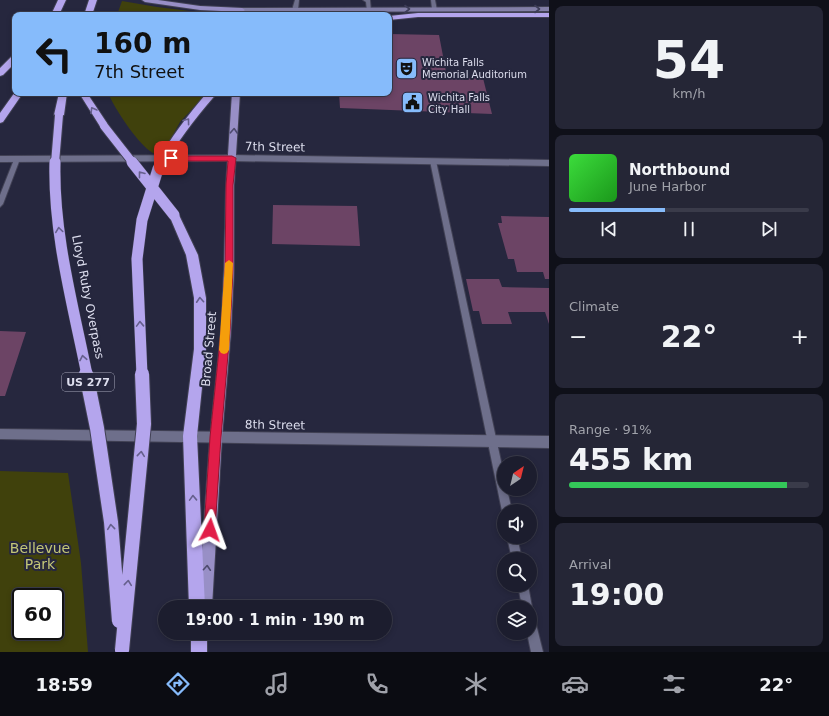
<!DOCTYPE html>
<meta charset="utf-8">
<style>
body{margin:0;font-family:"DejaVu Sans",sans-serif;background:#252636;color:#f1f3f6;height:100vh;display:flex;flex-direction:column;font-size:15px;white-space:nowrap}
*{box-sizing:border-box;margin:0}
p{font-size:13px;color:#a0a2aa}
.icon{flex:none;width:22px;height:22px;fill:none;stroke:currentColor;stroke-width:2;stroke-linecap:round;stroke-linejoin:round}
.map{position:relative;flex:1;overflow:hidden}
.side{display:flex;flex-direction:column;gap:6px;padding:6px;background:#0f1019;width:280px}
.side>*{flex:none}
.top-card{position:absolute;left:12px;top:12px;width:380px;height:84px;border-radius:8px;box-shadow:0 2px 6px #0003,0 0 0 1px #3a3b4a;background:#86bbfb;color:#111;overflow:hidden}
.needle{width:26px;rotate:35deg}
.fabs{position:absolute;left:497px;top:456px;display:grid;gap:8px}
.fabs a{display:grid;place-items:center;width:40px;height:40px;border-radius:50%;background:#1c1d2e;box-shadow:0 2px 6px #0003,0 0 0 1px #3a3b4a;font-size:20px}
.speed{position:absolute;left:12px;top:588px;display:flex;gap:8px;font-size:20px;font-weight:700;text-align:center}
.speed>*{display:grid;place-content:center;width:52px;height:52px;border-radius:50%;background:#1c1d2e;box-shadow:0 2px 6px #0003,0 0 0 1px #3a3b4a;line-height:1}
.speed .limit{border:2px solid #111;border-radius:6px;background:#fff;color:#111}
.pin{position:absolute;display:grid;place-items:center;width:34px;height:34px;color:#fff;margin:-17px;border-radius:8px;box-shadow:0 2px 6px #0006}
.me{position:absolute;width:44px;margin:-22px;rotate:4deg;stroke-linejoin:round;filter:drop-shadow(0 0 3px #0008)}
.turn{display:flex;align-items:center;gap:14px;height:84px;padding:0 16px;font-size:18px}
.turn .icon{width:52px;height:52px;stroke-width:2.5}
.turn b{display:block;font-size:28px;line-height:34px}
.big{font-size:30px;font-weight:800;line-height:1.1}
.side .card{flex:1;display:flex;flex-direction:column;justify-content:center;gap:6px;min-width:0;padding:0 14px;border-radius:8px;background:#252636}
.side .dial{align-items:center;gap:0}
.dial b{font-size:52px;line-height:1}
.song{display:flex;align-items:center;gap:12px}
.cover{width:48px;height:48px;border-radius:6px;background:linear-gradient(135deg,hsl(120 70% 55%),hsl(120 70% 35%))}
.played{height:4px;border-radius:2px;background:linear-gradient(90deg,#86bbfb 40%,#3a3b4a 40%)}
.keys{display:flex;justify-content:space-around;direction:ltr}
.heat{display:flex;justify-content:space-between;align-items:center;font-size:22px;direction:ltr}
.charge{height:6px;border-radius:3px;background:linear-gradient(90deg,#34c759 91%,#3a3b4a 0)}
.trip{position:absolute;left:158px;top:600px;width:234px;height:40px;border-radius:20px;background:#1c1d2e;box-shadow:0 2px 6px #0003,0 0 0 1px #3a3b4a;font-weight:800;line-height:40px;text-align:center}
.menu{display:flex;height:64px;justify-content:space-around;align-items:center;background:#0b0c12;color:#a0a2aa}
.menu .icon{width:28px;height:28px}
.menu .current{color:#86bbfb}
.menu b{font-size:18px;color:#f1f3f6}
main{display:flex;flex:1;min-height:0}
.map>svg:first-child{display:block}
.green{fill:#40410c;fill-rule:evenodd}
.building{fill:#6c4465}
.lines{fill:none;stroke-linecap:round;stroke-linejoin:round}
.lane-casing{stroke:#414154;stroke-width:2}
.street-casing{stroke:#414154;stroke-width:2}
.secondary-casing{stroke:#414154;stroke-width:2}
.primary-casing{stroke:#414154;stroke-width:2}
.highway-casing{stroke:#414154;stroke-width:2}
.lane{fill:#6e6f8b;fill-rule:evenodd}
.street{fill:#6e6f8b;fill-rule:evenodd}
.secondary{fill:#837fa8;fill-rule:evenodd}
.primary{fill:#988fc6;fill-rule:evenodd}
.highway{fill:#b4a5ed;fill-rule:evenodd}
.highway-bridge-far2-casing{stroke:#414154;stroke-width:10;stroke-linecap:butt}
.highway-bridge-far1-casing{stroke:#414154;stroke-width:12;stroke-linecap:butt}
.highway-bridge-casing{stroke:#414154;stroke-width:16;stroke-linecap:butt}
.highway-bridge-far2{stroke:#b4a5ed;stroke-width:8}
.highway-bridge-far1{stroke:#b4a5ed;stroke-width:11}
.highway-bridge{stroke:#b4a5ed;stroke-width:14}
.oneway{stroke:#3d3d58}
.oneway2{stroke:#66608d}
.oneway3{stroke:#4e4b6e}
.route{fill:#e11d48;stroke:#92132f}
.slow{fill:#f59e0b}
.labels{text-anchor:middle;stroke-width:4;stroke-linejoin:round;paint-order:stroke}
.far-poi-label{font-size:10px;fill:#dddeee;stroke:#26273e;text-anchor:start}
.shield{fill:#26273e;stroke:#a6a7b9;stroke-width:1}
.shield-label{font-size:11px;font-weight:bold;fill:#dddeee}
.street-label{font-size:12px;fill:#dddeee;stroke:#26273e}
.near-park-label{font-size:14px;fill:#c4c777;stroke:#26273e}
</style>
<main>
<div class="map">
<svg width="549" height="652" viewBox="0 0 549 652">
<rect width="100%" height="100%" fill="#26273e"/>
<path class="green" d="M122 1 157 7 223 15H117Z
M108 93H207L180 122 162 155C158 155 153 154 150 151 136 141 115 109 108 93Z
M0 471 68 473 81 563 88 652H0ZM21 597H55V631H21Z"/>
<path class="building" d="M389 34 439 35 447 77 483 78 492 114 340 108 339 93H389Z
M273 205 357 206 360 246 272 244Z
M501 216 549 217V279H545L543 272H517L514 259H508L498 223H502Z
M466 279H499L502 287 549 288V324L545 312H508L512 324H482L479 311H473Z
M0 331 26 332 5 396H0Z"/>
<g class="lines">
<defs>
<path id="lane" d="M295 0H299L298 10 295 12 292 10Z
M363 0H370L371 11H367L366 2Z
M431 0H435L437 10 432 9Z
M15 157H19L20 159 3 204 0 207V195Z
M431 159H435L436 161 504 475V489H507L512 511H504V515L502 511 430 161Z
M507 537H517L522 559H512Z
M518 585H528L532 607 531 611 530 607H522Z
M530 615 534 616 543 652H531L527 633H530Z"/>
<path id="street" d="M232 155 549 160V166L232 161 0 162V156Z
M0 429 549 436V448L0 439Z"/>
<path id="secondary" d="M549 7V11L242 12 239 10 242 8Z"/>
<path id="primary" d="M142 0H158L200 6 242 8 245 10 242 12 200 10 145 2Z
M232 93H240L234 185V270L231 331 222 437 212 607H198L210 437 221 331 224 270 226 185Z"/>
<path id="highway" d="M58 0H66L59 15H51Z
M89 0H97L92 15H84Z
M418 13H549V17H418L389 20V16Z
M12 56H15V63L3 75 0 76V68Z
M15 92 23 93 3 122 0 123V113Z
M59 93H67L64 115 59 118 54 115Z
M79 93H87L109 126 107 128H101Z
M174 211 178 212 179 215 198 255 206 298V349L197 436 205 607H189L183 436 194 349V298L186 255 169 215 170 212Z
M191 633H207V652H191Z"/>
</defs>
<use href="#lane" class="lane-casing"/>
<use href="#street" class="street-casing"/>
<use href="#secondary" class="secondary-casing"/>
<use href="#primary" class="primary-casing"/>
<use href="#highway" class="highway-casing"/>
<use href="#lane" class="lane"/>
<use href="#street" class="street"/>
<use href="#secondary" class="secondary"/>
<use href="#primary" class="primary"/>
<use href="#highway" class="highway"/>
<defs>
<path id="highway-bridge-far2" d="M104 126 133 163
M55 163 59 115
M161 163C176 136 192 116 212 93"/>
<path id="highway-bridge-far1" d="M55 162C53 233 73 305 87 375
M132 162 174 215
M142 375 137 259 142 220 158 169 162 162"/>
<path id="highway-bridge" d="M86 374 97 428 111 522 119 621
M122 650 144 424 142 374"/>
</defs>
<use href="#highway-bridge-far2" class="highway-bridge-far2-casing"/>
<use href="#highway-bridge-far1" class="highway-bridge-far1-casing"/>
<use href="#highway-bridge" class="highway-bridge-casing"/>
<use href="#highway-bridge-far2" class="highway-bridge-far2"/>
<use href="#highway-bridge-far1" class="highway-bridge-far1"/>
<use href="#highway-bridge" class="highway-bridge"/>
</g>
<defs><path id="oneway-chevron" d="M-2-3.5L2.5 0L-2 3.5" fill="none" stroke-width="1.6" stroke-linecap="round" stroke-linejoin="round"/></defs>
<g class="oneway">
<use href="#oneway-chevron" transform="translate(407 9)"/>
<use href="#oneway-chevron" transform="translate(537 9)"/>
</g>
<g class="oneway2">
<use href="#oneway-chevron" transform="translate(93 110) rotate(-121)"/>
<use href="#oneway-chevron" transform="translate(187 121) rotate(-53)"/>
<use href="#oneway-chevron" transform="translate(141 174) rotate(-128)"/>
<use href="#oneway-chevron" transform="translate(59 230) rotate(-98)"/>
<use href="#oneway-chevron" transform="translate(200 300) rotate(-94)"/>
<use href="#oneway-chevron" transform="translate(140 324) rotate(-92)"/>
<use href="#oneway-chevron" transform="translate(83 358) rotate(-101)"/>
<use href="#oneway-chevron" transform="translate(141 454) rotate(-84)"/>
<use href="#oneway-chevron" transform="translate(193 498) rotate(-92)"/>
<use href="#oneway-chevron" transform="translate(111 527) rotate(-96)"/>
<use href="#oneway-chevron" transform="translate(128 583) rotate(-84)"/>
</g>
<g class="oneway3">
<use href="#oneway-chevron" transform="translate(234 131) rotate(-87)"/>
<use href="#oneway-chevron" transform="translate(207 568) rotate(-86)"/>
</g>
<path class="route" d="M171 156H232L236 158 233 185V270L230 331 221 437 215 530 214 534 210 535 206 534 204 530 210 437 221 331 225 270 226 185 228 161H171L167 158Z"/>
<path class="slow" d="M229 260 233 263 229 350 227 353 224 354 221 353 219 350 225 263Z"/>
<defs>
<symbol id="theatre-square" viewBox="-11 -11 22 22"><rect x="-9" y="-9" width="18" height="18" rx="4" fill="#86bbfb" stroke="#26273e"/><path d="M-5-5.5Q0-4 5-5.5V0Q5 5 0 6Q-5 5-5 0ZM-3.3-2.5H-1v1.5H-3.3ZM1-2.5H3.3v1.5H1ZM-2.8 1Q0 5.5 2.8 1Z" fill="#111"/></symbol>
<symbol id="civic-square" viewBox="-11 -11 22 22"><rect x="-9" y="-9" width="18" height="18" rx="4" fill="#86bbfb" stroke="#26273e"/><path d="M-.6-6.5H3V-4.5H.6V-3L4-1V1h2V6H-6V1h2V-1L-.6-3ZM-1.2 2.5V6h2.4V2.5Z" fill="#111"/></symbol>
</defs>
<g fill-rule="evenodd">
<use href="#theatre-square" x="394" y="56" width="25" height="25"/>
<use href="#civic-square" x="400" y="90" width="25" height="25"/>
</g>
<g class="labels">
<g class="far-poi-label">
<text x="422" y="66">Wichita Falls<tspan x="422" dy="12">Memorial Auditorium</tspan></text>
<text x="428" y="101">Wichita Falls<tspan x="428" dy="12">City Hall</tspan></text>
</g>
<rect class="shield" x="62" y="373" width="52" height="18" rx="3"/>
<g class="shield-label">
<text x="88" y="386">US 277</text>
</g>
<g class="street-label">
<text transform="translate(275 147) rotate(1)" y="4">7th Street</text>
<text transform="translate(88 297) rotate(79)" y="4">Lloyd Ruby Overpass</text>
<text transform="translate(209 349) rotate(-85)" y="4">Broad Street</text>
<text transform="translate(275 425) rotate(1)" y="4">8th Street</text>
</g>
<g class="near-park-label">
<text x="40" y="553">Bellevue<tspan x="40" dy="16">Park</tspan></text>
</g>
</g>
</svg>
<div class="fabs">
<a><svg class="needle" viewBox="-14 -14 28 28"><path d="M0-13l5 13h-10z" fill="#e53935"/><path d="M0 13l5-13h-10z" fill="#a0a2aa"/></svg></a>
<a><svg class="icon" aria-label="sound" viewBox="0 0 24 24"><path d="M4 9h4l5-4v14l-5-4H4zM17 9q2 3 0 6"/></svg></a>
<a><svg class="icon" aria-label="search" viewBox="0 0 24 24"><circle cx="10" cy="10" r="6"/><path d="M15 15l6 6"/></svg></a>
<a><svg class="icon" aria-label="layers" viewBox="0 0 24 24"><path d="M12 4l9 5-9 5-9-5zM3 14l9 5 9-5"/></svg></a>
</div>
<div class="speed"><div class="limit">60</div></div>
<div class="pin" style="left:171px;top:158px;background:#d93025"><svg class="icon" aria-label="arrive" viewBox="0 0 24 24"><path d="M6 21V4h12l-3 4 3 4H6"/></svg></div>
<svg class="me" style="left:210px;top:530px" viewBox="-20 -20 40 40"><path d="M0-17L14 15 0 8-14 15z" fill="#e11d48" stroke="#fff" stroke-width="4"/></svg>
<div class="trip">19:00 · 1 min · 190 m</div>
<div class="top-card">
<div class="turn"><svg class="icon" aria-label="left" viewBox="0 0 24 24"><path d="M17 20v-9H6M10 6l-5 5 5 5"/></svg><div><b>160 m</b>7th Street</div></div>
</div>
</div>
<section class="side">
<div class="card dial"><b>54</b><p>km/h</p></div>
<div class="card">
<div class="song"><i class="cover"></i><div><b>Northbound</b><p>June Harbor</p></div></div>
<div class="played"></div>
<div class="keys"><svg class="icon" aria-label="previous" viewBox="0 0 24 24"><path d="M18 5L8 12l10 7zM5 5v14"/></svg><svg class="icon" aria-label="pause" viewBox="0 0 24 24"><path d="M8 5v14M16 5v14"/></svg><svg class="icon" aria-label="next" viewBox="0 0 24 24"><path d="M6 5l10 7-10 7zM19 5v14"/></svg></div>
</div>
<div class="card"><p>Climate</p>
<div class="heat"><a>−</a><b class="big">22°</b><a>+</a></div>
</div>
<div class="card"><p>Range · 91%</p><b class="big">455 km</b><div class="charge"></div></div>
<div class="card"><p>Arrival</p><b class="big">19:00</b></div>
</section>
</main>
<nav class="menu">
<b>18:59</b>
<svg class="icon current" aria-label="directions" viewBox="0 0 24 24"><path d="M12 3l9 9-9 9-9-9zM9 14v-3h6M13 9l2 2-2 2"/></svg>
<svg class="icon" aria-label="music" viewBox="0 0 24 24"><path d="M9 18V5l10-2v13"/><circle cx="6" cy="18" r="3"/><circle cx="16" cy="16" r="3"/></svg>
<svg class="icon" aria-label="phone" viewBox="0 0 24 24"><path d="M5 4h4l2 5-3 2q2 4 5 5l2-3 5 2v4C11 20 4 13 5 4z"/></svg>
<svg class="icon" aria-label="climate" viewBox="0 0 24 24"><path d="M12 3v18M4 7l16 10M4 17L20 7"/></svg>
<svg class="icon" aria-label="car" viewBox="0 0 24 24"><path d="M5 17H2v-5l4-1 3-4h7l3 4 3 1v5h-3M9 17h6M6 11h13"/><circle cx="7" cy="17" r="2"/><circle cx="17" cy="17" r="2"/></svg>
<svg class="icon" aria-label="filters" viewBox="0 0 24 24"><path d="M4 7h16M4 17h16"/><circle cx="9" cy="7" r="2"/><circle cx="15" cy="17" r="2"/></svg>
<b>22°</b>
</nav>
